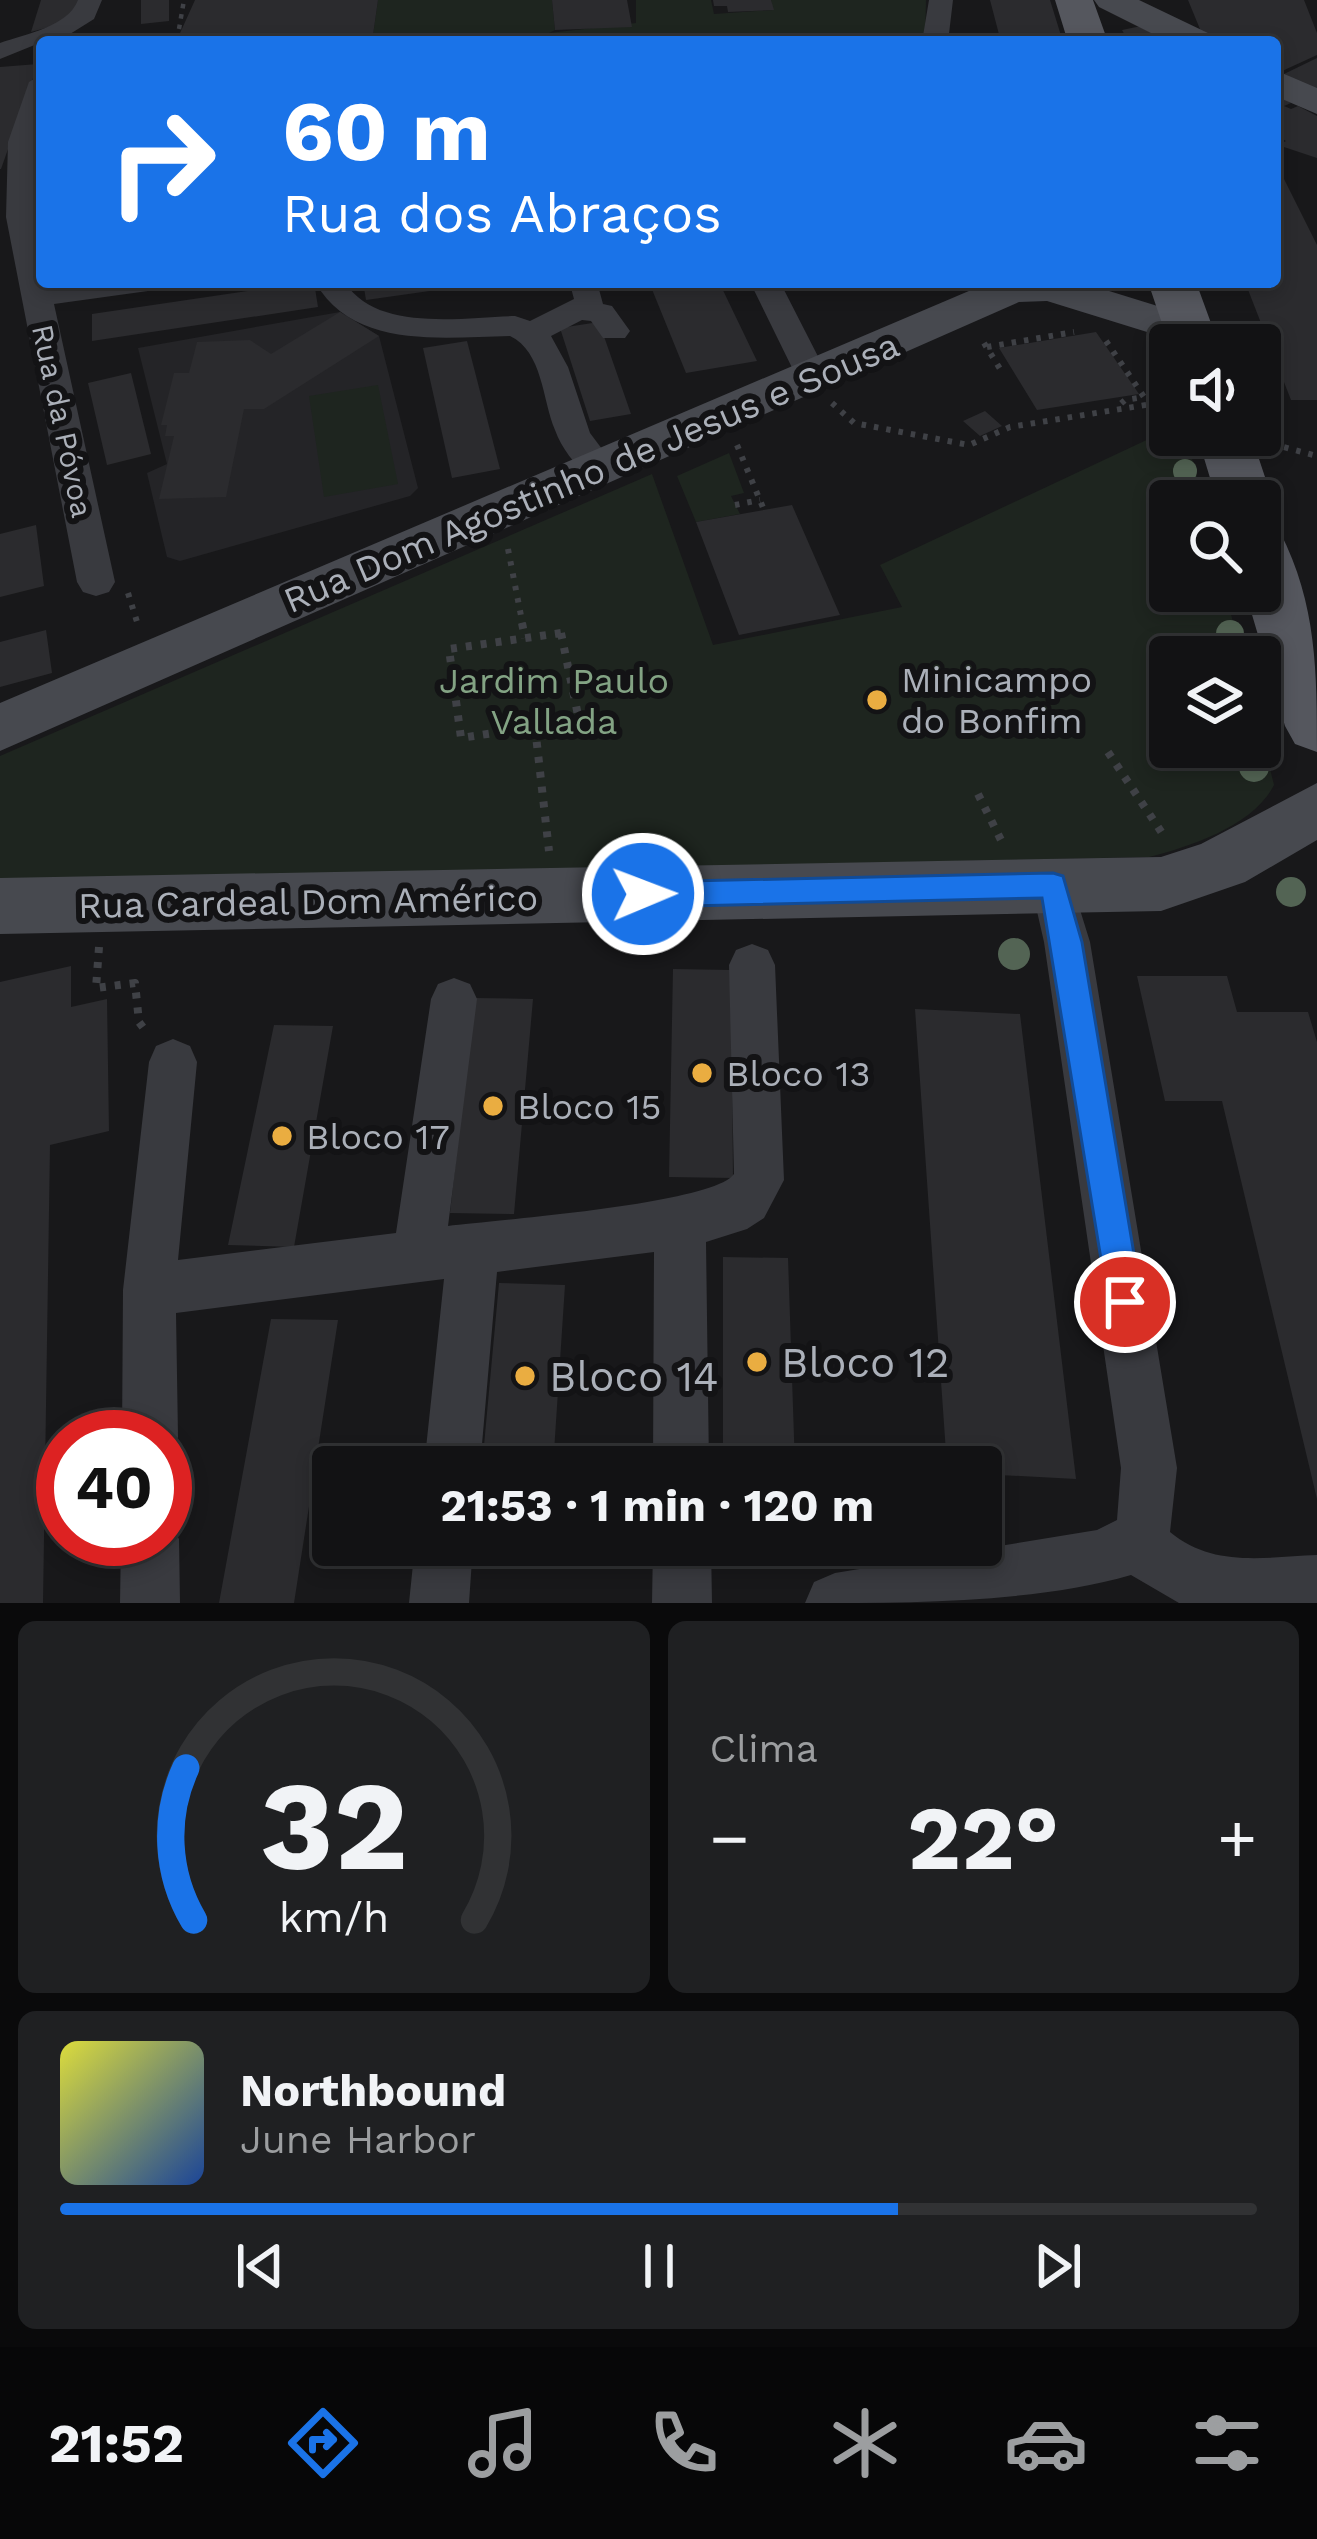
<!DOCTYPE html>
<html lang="pt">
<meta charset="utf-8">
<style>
body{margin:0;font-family:"Work Sans",sans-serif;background:#1f2022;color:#f1f3f6;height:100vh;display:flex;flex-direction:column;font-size:45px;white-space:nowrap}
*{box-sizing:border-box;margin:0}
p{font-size:39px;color:#9c9ea0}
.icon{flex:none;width:66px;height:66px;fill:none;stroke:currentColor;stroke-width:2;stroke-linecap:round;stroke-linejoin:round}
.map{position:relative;height:1603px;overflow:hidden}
.details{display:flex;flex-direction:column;gap:18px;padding:18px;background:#0a0a0b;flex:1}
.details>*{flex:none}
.hud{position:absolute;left:36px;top:36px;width:1245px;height:252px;border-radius:12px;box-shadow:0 6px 18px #0003,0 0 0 3px #313234;background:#1a73e8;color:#fff;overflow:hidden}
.fabs{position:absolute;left:1149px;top:324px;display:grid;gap:24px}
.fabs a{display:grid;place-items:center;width:132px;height:132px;border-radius:12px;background:#121214;box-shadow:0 6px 18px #0003,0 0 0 3px #313234;font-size:60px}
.speed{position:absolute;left:36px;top:1410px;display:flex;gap:24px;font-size:60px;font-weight:700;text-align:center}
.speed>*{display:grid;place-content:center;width:156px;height:156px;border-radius:50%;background:#121214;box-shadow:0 6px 18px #0003,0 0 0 3px #313234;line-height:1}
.speed .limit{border:18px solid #d22;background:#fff;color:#111}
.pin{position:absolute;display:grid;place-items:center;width:102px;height:102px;color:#fff;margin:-51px;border:6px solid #fff;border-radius:50%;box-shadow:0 3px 12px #0007}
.me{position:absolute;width:132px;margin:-66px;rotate:89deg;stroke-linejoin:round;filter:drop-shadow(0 0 9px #0008)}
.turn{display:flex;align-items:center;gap:42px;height:252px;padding:0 48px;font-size:54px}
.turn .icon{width:156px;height:156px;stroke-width:2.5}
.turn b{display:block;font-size:84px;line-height:102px}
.big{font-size:90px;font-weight:700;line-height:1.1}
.details .card{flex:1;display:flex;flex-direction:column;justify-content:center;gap:18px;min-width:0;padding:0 42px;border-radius:18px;background:#1f2022}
.details .dial{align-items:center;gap:0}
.dial svg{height:312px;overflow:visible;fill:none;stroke:#313234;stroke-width:7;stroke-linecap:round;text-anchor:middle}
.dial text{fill:#f1f3f6;stroke:none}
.song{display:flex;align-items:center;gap:36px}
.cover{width:144px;height:144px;border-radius:18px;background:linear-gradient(135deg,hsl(60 70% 55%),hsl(220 70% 35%))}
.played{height:12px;border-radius:6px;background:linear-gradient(90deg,#1a73e8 70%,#313234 70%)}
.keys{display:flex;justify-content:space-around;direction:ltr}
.heat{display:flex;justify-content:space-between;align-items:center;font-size:66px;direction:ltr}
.details .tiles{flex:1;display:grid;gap:18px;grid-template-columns:1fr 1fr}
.card:last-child{grid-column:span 2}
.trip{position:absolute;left:312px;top:1446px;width:690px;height:120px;border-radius:12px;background:#121214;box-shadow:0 6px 18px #0003,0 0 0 3px #313234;font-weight:700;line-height:120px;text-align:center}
.dock{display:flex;height:192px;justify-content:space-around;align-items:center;background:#070708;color:#9c9ea0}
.dock .icon{width:84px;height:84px}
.dock .current{color:#1a73e8}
.dock b{font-size:54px;color:#f1f3f6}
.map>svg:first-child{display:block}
.built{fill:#242427}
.green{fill:#1e251f}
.building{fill:#2b2b2e}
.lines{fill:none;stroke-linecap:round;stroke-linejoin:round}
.path-far2{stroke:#3f4146;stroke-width:4.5;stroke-dasharray:4.5 6;stroke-linecap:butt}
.path-far1{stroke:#3f4146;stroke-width:6;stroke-dasharray:4.5 8;stroke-linecap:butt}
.path{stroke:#3f4146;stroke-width:8;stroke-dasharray:6 9;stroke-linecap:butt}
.lane{fill:#393a3f;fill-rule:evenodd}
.street{fill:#393a3f;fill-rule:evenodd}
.secondary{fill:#47494f;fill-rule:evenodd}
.primary{fill:#55575e;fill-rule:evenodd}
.tree{fill:#536454}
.route{fill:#1a73e8;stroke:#114b97;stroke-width:3}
.poi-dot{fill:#eaad41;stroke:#131315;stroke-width:4.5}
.labels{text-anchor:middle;stroke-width:12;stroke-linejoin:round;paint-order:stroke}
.far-street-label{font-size:30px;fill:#abb0b9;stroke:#131315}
.street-label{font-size:36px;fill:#abb0b9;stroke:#131315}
.poi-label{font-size:36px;fill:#abb0b9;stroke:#131315;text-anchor:start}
.park-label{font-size:36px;fill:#83a384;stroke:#131315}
.near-poi-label{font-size:42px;fill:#abb0b9;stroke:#131315;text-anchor:start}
</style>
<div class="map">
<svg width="1317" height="1603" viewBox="0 0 1317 1603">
<rect width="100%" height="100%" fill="#18181a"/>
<path class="built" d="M340 312 379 336 418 488 410 496 180 561 167 557 147 473 167 464 138 348Z"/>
<path class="green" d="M378 0H552L555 30 549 33 636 23V0H711L714 14 773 10 771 0H926L925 42H372Z
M378 385 398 484 324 497 309 396Z
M1170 429V435H1186L1203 501H1170V591H1225L1242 657H1170V747H1260V729L1274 785C1253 826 1191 846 1149 857L0 881V756L652 474 713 645 902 607 880 565Z
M729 453 744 493 731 496 740 514 696 522 677 476Z"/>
<path class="building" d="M41 0H82L75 20 31 32Z
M141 0H169V21L141 24Z
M195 0H378L372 42H176Z
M552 0H627L632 27 555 30Z
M713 0H771L774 10 728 12 727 6H714Z
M990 0H1050L1063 42H1001Z
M1188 0H1304L1317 33V55L1280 72 1275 69V42H1222L1218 34H1202Z
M1146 25 1179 42H1129L1122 30Z
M1317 58V91L1284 74Z
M38 64 1 169H0V67Z
M1275 94 1291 103 1284 106 1291 109 1298 106 1317 116V158L1278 145 1286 141 1275 135 1280 130 1275 127Z
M1275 161 1317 245V400H1291L1245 282H1275Z
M309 282H314L318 307 92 341V314Z
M363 282H472V285L366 300Z
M649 282H719L757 361 686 373Z
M340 312 379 336 264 409H244L226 497 159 499 174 436H165L167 425H161L174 373H189L197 342 250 340 271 354Z
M599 322 631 414 590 421 560 328Z
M1096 332 1139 394 1037 410 999 348Z
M467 341 500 469 452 478 423 348Z
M131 373 151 454 107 465 88 383Z
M985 411 1002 426 980 436 963 421Z
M792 505 840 615 739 635 696 522Z
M36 525 44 586 0 597V534Z
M46 630 52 673 0 687V642Z
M71 966V1007L107 999 109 1131 50 1145 43 1603H0V982Z
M673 969 731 970 733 1178 669 1177Z
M1137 976H1227L1237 1012H1308L1317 1042V1499L1222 1101H1165Z
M474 998 533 999 514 1214 450 1213Z
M915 1009 1020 1014 1076 1479 981 1474V1467H947Z
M274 1025 333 1026 294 1247 228 1245Z
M723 1257 788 1258 795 1467H723Z
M499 1283 565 1285 553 1467H482Z
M271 1319 338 1320 294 1603H219Z
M475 1545H548L547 1565 474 1564Z"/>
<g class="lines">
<path class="path-far2" d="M179 29 184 0"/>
<path class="path-far1" d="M1106 341 1144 397 1125 400 1117 407
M984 343 1002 372
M987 347 1074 332
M832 403 854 423 969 445 1010 427 1170 401
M1272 444 1317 456
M737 445 764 510
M735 505 760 500
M508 549 523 626
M128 593 138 625"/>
<path class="path" d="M522 623 525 638
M561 633 579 720 461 738 449 649Z
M535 727 549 851
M1108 752 1164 836
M978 794 1001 840
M99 947 96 988 135 983 139 1022 148 1034"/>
<path class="lane" d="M1260 370 1274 376 1283 404 1260 420V406L1266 402Z"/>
<path class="street" d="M78 0H102L94 19 70 34 69 42H42L0 59V43C25 34 68 27 78 0Z
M929 0H953L948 42H922Z
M42 74 36 217 42 282H163L148 291 54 304 115 582 109 592 96 596 83 592 77 582 6 217 8 142 29 82Z
M315 282H345C376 333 465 317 515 316L530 321 574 299 571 288 575 282H597L603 304 612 306 630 331 625 338H603L591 321 582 320 551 336 568 367 590 433 617 469 612 477H588C574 463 562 449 555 430 542 399 543 352 510 336 442 337 354 350 315 282Z
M750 282H780L829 378 825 386H801Z
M1053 866 1068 871 1090 942 1177 1468 1170 1532C1213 1568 1265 1557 1317 1555V1603H1179L1131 1575C1034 1603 910 1603 805 1603L814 1582 835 1573 1097 1530 1117 1520 1121 1468 1044 942 1031 885 1038 871Z
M752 944 768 950 775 965 784 1180 764 1218 747 1229 706 1242 709 1467H653L654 1252 497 1272 480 1467H424L444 1279 176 1313 178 1437 170 1457 165 1459V1437H122L123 1290 149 1062 156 1046 173 1039 190 1046 197 1062 178 1260 396 1233 431 999 438 984 454 978 470 984 477 999 448 1226C496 1220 713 1204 734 1174L729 965 736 950Z
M165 1516 179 1539 180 1603H120L121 1539H165Z
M415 1545H473L469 1603H409Z
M653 1545H711L712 1603H652Z"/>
<path class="secondary" d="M1094 0H1139L1210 34 1215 42H1169L1099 7Z
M1275 70 1317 88V114L1275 96Z
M990 282H1080L1206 321 1213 331 1206 341 1189 345 1047 301 1019 302 0 751V703Z
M1317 783V840L1245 882 1161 911 0 934V878L1161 857 1201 844Z"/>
<path class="primary" d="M1055 0H1093L1108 42H1068Z
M1148 282H1196L1219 345 1170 347Z
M1197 435H1251L1273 501 1265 515 1260 516V501H1217Z
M1260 526 1280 532C1317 604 1317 673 1317 752L1295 744 1285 726 1245 591H1260Z"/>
</g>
<g class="tree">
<circle cx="1185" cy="471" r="12"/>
<circle cx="1230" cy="634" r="14"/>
<circle cx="1254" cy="767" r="15"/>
<circle cx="1291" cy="892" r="15"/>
<circle cx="1014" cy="954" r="16"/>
</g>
<path class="route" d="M1053 873 1063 876 1082 942 1142 1302 1137 1314 1125 1320 1113 1314 1108 1302 1042 898 643 907 633 903 629 894 633 885 643 882Z"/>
<g class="poi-dot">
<circle cx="877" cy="700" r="12"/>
<circle cx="702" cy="1073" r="12"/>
<circle cx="493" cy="1106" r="12"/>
<circle cx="282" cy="1136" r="12"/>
<circle cx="757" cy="1362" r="12"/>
<circle cx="525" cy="1376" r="12"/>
</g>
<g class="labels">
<g class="far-street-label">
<text transform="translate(62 421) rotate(78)" y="10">Rua da Póvoa</text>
</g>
<g class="street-label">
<text transform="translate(591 472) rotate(-23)" y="13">Rua Dom Agostinho de Jesus e Sousa</text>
<text transform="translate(308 901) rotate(-1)" y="13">Rua Cardeal Dom Américo</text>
</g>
<g class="poi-label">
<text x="901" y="692">Minicampo<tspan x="901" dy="41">do Bonfim</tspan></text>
<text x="726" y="1086">Bloco 13</text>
<text x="517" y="1119">Bloco 15</text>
<text x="306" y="1149">Bloco 17</text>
</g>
<g class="park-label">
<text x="554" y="693">Jardim Paulo<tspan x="554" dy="41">Vallada</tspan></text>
</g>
<g class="near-poi-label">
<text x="781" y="1377">Bloco 12</text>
<text x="549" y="1391">Bloco 14</text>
</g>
</g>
</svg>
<div class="fabs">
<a><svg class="icon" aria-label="sound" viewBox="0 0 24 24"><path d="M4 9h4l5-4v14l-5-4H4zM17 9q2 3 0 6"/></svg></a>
<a><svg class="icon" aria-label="search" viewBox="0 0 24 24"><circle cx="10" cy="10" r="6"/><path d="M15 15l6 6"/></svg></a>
<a><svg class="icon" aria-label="layers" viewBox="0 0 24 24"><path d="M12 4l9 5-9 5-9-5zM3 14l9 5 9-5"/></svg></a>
</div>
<div class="speed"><div class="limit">40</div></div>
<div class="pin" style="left:1125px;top:1302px;background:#d93025"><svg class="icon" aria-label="arrive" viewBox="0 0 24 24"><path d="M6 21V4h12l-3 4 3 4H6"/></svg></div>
<svg class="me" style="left:643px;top:894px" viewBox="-20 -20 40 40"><circle r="17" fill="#1a73e8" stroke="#fff" stroke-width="3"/><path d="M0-11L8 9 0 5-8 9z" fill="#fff"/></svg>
<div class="trip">21:53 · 1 min · 120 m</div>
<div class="hud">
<div class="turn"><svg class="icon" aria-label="right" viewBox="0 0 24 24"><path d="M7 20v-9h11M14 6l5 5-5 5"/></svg><div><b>60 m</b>Rua dos Abraços</div></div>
</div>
</div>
<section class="details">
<div class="tiles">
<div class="card dial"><svg viewBox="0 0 100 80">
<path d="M14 69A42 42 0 1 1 86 69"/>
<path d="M14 69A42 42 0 0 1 12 30" stroke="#1a73e8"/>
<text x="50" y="56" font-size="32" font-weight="700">32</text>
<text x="50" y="72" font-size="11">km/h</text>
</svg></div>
<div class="card"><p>Clima</p>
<div class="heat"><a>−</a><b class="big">22°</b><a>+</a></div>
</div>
<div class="card">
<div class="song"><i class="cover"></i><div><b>Northbound</b><p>June Harbor</p></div></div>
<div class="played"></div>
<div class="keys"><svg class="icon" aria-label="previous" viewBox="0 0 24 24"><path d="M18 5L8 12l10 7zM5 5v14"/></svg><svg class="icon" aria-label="pause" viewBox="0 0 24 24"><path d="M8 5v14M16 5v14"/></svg><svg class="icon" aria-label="next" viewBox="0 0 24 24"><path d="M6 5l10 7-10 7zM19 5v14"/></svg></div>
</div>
</div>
</section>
<nav class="dock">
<b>21:52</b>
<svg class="icon current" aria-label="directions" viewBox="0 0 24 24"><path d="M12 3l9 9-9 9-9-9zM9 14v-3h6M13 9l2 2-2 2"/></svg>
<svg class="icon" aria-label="music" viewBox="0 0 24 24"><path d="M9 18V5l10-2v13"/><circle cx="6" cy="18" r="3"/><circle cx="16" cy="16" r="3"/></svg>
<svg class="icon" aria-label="phone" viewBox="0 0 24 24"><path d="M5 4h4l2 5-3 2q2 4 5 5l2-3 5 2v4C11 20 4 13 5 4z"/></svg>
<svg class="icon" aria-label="climate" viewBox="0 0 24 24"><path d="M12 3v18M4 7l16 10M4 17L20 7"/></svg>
<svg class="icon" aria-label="car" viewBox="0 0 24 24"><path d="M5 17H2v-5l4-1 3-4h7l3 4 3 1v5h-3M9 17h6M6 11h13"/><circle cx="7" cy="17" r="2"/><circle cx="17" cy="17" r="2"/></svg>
<svg class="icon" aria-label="filters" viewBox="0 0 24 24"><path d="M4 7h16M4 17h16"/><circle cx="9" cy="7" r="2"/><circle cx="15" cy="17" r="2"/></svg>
</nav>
